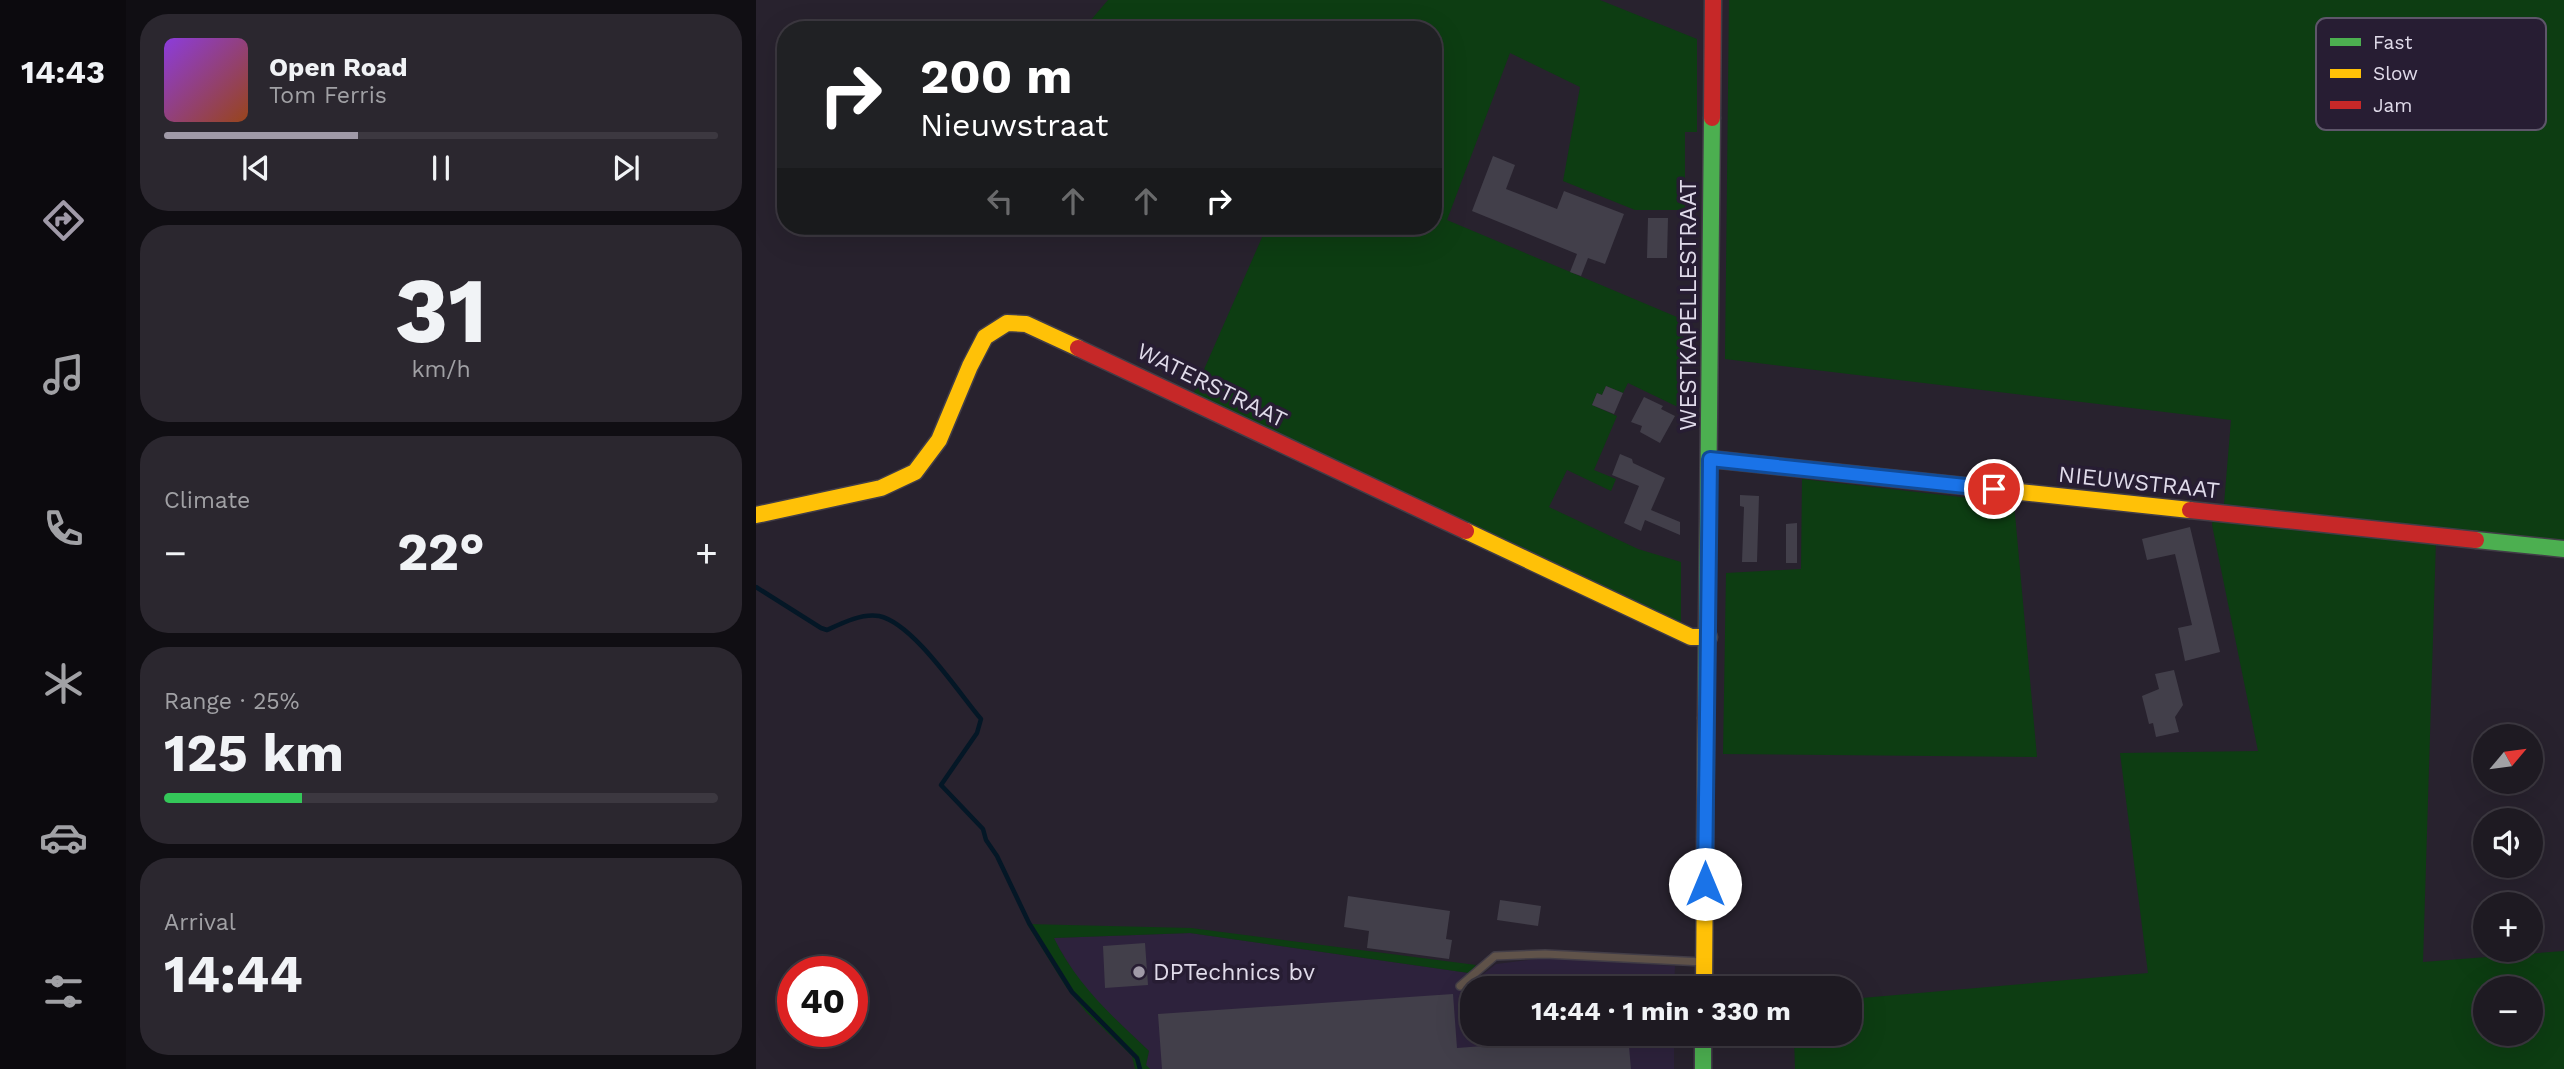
<!DOCTYPE html>
<meta charset="utf-8">
<style>
body{margin:0;font-family:"Work Sans",sans-serif;background:#2b272f;color:#f1f3f6;height:100vh;display:flex;flex-direction:column;font-size:26px;white-space:nowrap}
*{box-sizing:border-box;margin:0}
p{font-size:23px;color:#a1a1a5}
.icon{flex:none;width:38px;height:38px;fill:none;stroke:currentColor;stroke-width:2;stroke-linecap:round;stroke-linejoin:round}
.map{position:relative;flex:1;overflow:hidden}
.side{display:flex;flex-direction:column;gap:14px;padding:14px;background:#100e13;width:630px}
.side>*{flex:none}
.hud{position:absolute;left:21px;top:21px;width:665px;height:214px;border-radius:28px;box-shadow:0 7px 28px #0002,0 0 0 2px #3c3840;background:#202124;color:#fff;overflow:hidden}
.needle{width:46px;rotate:61deg}
.buttons{position:absolute;left:1717px;top:724px;display:grid;gap:14px}
.buttons a{display:grid;place-items:center;width:70px;height:70px;border-radius:50%;background:#1e1a22;box-shadow:0 7px 28px #0002,0 0 0 2px #3c3840;font-size:35px}
.speed{position:absolute;left:21px;top:956px;display:flex;gap:14px;font-size:35px;font-weight:700;text-align:center}
.speed>*{display:grid;place-content:center;width:91px;height:91px;border-radius:50%;background:#1e1a22;box-shadow:0 7px 28px #0002,0 0 0 2px #3c3840;line-height:1}
.speed .limit{border:10px solid #d22;background:#fff;color:#111}
.pin{position:absolute;display:grid;place-items:center;width:60px;height:60px;color:#fff;margin:-30px;border:4px solid #fff;border-radius:50%;box-shadow:0 2px 7px #0007}
.me{position:absolute;width:77px;margin:-38px;rotate:0deg;stroke-linejoin:round;filter:drop-shadow(0 0 5px #0008)}
.turn{display:flex;align-items:center;gap:24px;height:147px;padding:0 28px;font-size:32px}
.turn .icon{width:91px;height:91px;stroke-width:2.5}
.turn b{display:block;font-size:49px;line-height:60px}
.lanes{display:flex;align-items:center;height:66px;padding:0 28px;background:#0003;justify-content:center;gap:35px;direction:ltr}
.lanes .off{opacity:.35}
.big{font-size:52px;font-weight:700;line-height:1.1}
.side .tile{flex:1;display:flex;flex-direction:column;justify-content:center;gap:10px;min-width:0;padding:0 24px;border-radius:28px;background:#2b272f}
.side .dial{align-items:center;gap:0}
.dial b{font-size:91px;line-height:1}
.song{display:flex;align-items:center;gap:21px}
.cover{width:84px;height:84px;border-radius:10px;background:linear-gradient(135deg,hsl(270 70% 55%),hsl(20 70% 35%))}
.played{height:7px;border-radius:4px;background:linear-gradient(90deg,#a09aa8 35%,#3c3840 35%)}
.keys{display:flex;justify-content:space-around;direction:ltr}
.heat{display:flex;justify-content:space-between;align-items:center;font-size:38px;direction:ltr}
.charge{height:10px;border-radius:5px;background:linear-gradient(90deg,#34c759 25%,#3c3840 0)}
.trip{position:absolute;left:704px;top:976px;width:402px;height:70px;border-radius:28px;background:#1e1a22;box-shadow:0 7px 28px #0002,0 0 0 2px #3c3840;font-weight:700;line-height:70px;text-align:center}
main{display:flex;flex:1;min-height:0}
.tab-bar{display:flex;flex-direction:column;width:126px;justify-content:space-around;align-items:center;background:#0c0a0e;color:#a1a1a5}
.tab-bar .icon{width:49px;height:49px}
.tab-bar .selected{color:#a09aa8}
.tab-bar b{font-size:32px;color:#f1f3f6}
.map>svg:first-child{display:block}
.built{fill:#2d223c}
.green{fill:#0d3d12;fill-rule:evenodd}
.lines{fill:none;stroke-linecap:round;stroke-linejoin:round}
.stream{stroke:#041726;stroke-width:4.5}
.building{fill:#423f4a}
.lane-casing{stroke:#423d47;stroke-width:10}
.fast-casing{stroke:#423d47;stroke-width:19}
.slow-casing{stroke:#423d47;stroke-width:19}
.jam-casing{stroke:#423d47;stroke-width:19}
.lane{stroke:#60534a;stroke-width:7}
.fast{stroke:#4caf50;stroke-width:16}
.slow{stroke:#ffc107;stroke-width:16}
.jam{stroke:#c62828;stroke-width:16}
.route-casing{stroke:#114b97;stroke-width:18}
.route{stroke:#1a73e8;stroke-width:12}
.poi-dot{fill:#a09aa8;stroke:#271d33;stroke-width:2.5}
.labels{text-anchor:middle;stroke-width:7;stroke-linejoin:round;paint-order:stroke}
.street-label{font-size:23px;fill:#e0dbea;stroke:#271d33}
.poi-label{font-size:23px;fill:#e0dbea;stroke:#271d33;text-anchor:start}
.key{fill:#271d33;stroke:#5e566a;stroke-width:2}
.key-label{font-size:19px;fill:#e0dbea}
</style>
<main>
<nav class="tab-bar">
<b>14:43</b>
<svg class="icon selected" aria-label="directions" viewBox="0 0 24 24"><path d="M12 3l9 9-9 9-9-9zM9 14v-3h6M13 9l2 2-2 2"/></svg>
<svg class="icon" aria-label="music" viewBox="0 0 24 24"><path d="M9 18V5l10-2v13"/><circle cx="6" cy="18" r="3"/><circle cx="16" cy="16" r="3"/></svg>
<svg class="icon" aria-label="phone" viewBox="0 0 24 24"><path d="M5 4h4l2 5-3 2q2 4 5 5l2-3 5 2v4C11 20 4 13 5 4z"/></svg>
<svg class="icon" aria-label="climate" viewBox="0 0 24 24"><path d="M12 3v18M4 7l16 10M4 17L20 7"/></svg>
<svg class="icon" aria-label="car" viewBox="0 0 24 24"><path d="M5 17H2v-5l4-1 3-4h7l3 4 3 1v5h-3M9 17h6M6 11h13"/><circle cx="7" cy="17" r="2"/><circle cx="17" cy="17" r="2"/></svg>
<svg class="icon" aria-label="filters" viewBox="0 0 24 24"><path d="M4 7h16M4 17h16"/><circle cx="9" cy="7" r="2"/><circle cx="15" cy="17" r="2"/></svg>
</nav>
<section class="side">
<div class="tile">
<div class="song"><i class="cover"></i><div><b>Open Road</b><p>Tom Ferris</p></div></div>
<div class="played"></div>
<div class="keys"><svg class="icon" aria-label="previous" viewBox="0 0 24 24"><path d="M18 5L8 12l10 7zM5 5v14"/></svg><svg class="icon" aria-label="pause" viewBox="0 0 24 24"><path d="M8 5v14M16 5v14"/></svg><svg class="icon" aria-label="next" viewBox="0 0 24 24"><path d="M6 5l10 7-10 7zM19 5v14"/></svg></div>
</div>
<div class="tile dial"><b>31</b><p>km/h</p></div>
<div class="tile"><p>Climate</p>
<div class="heat"><a>−</a><b class="big">22°</b><a>+</a></div>
</div>
<div class="tile"><p>Range · 25%</p><b class="big">125 km</b><div class="charge"></div></div>
<div class="tile"><p>Arrival</p><b class="big">14:44</b></div>
</section>
<div class="map">
<svg width="1808" height="1069" viewBox="0 0 1808 1069">
<rect width="100%" height="100%" fill="#28222e"/>
<path class="built" d="M434 933 713 973 721 979 740 964 796 957 919 966 918 989H716V1034H918V1069H394L390 1065 393 1051 341 1002 322 979 297 938Z"/>
<path class="green" d="M352 0H844L941 39V132H929V210H879L807 181 824 87 754 53 691 220 928 320 926 409 872 383 867 393 850 386 846 395 841 393 836 405 861 416 838 470 860 479 855 491 811 470 793 507 882 549 925 562V623L435 399 511 226H677V30H323L334 21Z
M973 0H1808V543L1468 504 1475 420 969 359Z
M1046 479 1258 503 1281 757 967 754 970 573 1045 569Z
M1457 516 1680 540 1667 962 1808 951V1069H1039L1038 1038H962V1034H1094V999L1392 973 1364 753 1502 751 1456 525ZM1729 989H1774V1034H1729Z
M271 924 435 928 720 965 713 973 434 933 298 938C320 984 357 1017 393 1051L390 1065 394 1069H379L376 1056 330 1012 310 987Z"/>
<g class="lines">
<path class="stream" d="M0 587 65 628 71 630C86 623 106 613 123 616 157 623 202 692 225 719L221 733 185 785 227 829 230 840 241 856 273 923 316 992 381 1058 384 1069"/>
</g>
<path class="building" d="M737 156 759 165 750 189 801 209 808 191 868 214 849 264 832 258 825 276 814 272 821 254 716 211Z
M892 218H912L911 258H891Z
M850 386 867 393 858 414 836 405 841 393 846 395Z
M888 397 907 406 905 409 919 416 904 443 884 432 886 426 875 422Z
M864 454 876 459 877 463 909 478 895 510 924 522V535L889 520 885 531 868 523 883 486 856 475Z
M984 495 1003 496 1001 562H986L988 507 984 506Z
M1041 523V563H1030V524Z
M1434 527 1464 652 1429 661 1422 628 1436 625 1419 554 1391 560 1386 539Z
M1418 670 1427 705 1419 717 1423 732 1400 737 1397 723 1393 724 1386 696 1403 689 1399 674Z
M592 896 694 911 690 939 696 940 693 959 611 948 613 931 588 927Z
M744 900 785 906 782 926 741 920Z
M389 943 392 985 349 988 347 946Z
M697 994 701 1048 872 1035 875 1069H406L402 1014Z"/>
<g class="lines">
<defs>
<path id="lane" d="M704 986 739 956 789 954 947 962"/>
<path id="fast" d="M1720 540 1808 549
M950 718 956 118
M947 1034V1069"/>
<path id="slow" d="M954 459 1434 510
M0 515 125 488 159 472 183 440 214 366 229 337 251 323 270 324 322 348
M710 531 935 637H953
M948 989 950 718"/>
<path id="jam" d="M956 118 957 0
M322 348 710 531
M1434 510 1720 540"/>
</defs>
<use href="#lane" class="lane-casing"/>
<use href="#fast" class="fast-casing"/>
<use href="#slow" class="slow-casing"/>
<use href="#jam" class="jam-casing"/>
<use href="#lane" class="lane"/>
<use href="#fast" class="fast"/>
<use href="#slow" class="slow"/>
<use href="#jam" class="jam"/>
</g>
<g class="lines">
<defs>
<path id="route" d="M949 884 954 459 1238 489"/>
</defs>
<use href="#route" class="route-casing"/>
<use href="#route" class="route"/>
</g>
<circle class="poi-dot" cx="383" cy="972" r="7"/>
<g class="labels">
<g class="street-label">
<text transform="translate(932 305) rotate(-90)" y="8">WESTKAPELLESTRAAT</text>
<text transform="translate(456 385) rotate(26)" y="8">WATERSTRAAT</text>
<text transform="translate(1383 482) rotate(6)" y="8">NIEUWSTRAAT</text>
</g>
<g class="poi-label">
<text x="397" y="980">DPTechnics bv</text>
</g>
</g>
<rect x="1560" y="18" width="230" height="112" rx="10" class="key"/>
<rect x="1574" y="38" width="31" height="8" fill="#4caf50"/>
<rect x="1574" y="69" width="31" height="9" fill="#ffc107"/>
<rect x="1574" y="101" width="31" height="8" fill="#c62828"/>
<g class="key-label">
<text x="1617" y="49">Fast</text>
<text x="1617" y="80">Slow</text>
<text x="1617" y="112">Jam</text>
</g>
</svg>
<div class="buttons">
<a><svg class="needle" viewBox="-14 -14 28 28"><path d="M0-13l5 13h-10z" fill="#e53935"/><path d="M0 13l5-13h-10z" fill="#a1a1a5"/></svg></a>
<a><svg class="icon" aria-label="sound" viewBox="0 0 24 24"><path d="M4 9h4l5-4v14l-5-4H4zM17 9q2 3 0 6"/></svg></a>
<a>+</a>
<a>−</a>
</div>
<div class="speed"><div class="limit">40</div></div>
<div class="pin" style="left:1238px;top:489px;background:#d93025"><svg class="icon" aria-label="arrive" viewBox="0 0 24 24"><path d="M6 21V4h12l-3 4 3 4H6"/></svg></div>
<svg class="me" style="left:949px;top:884px" viewBox="-20 -20 40 40"><circle r="19" fill="#fff"/><path d="M0-13L10 11 0 6-10 11z" fill="#1a73e8"/></svg>
<div class="trip">14:44 · 1 min · 330 m</div>
<div class="hud">
<div class="turn"><svg class="icon" aria-label="right" viewBox="0 0 24 24"><path d="M7 20v-9h11M14 6l5 5-5 5"/></svg><div><b>200 m</b>Nieuwstraat</div></div>
<div class="lanes"><svg class="icon off" aria-label="left" viewBox="0 0 24 24"><path d="M17 20v-9H6M10 6l-5 5 5 5"/></svg><svg class="icon off" aria-label="ahead" viewBox="0 0 24 24"><path d="M12 20V5M6 11l6-6 6 6"/></svg><svg class="icon off" aria-label="ahead" viewBox="0 0 24 24"><path d="M12 20V5M6 11l6-6 6 6"/></svg><svg class="icon" aria-label="right" viewBox="0 0 24 24"><path d="M7 20v-9h11M14 6l5 5-5 5"/></svg></div>
</div>
</div>
</main>
